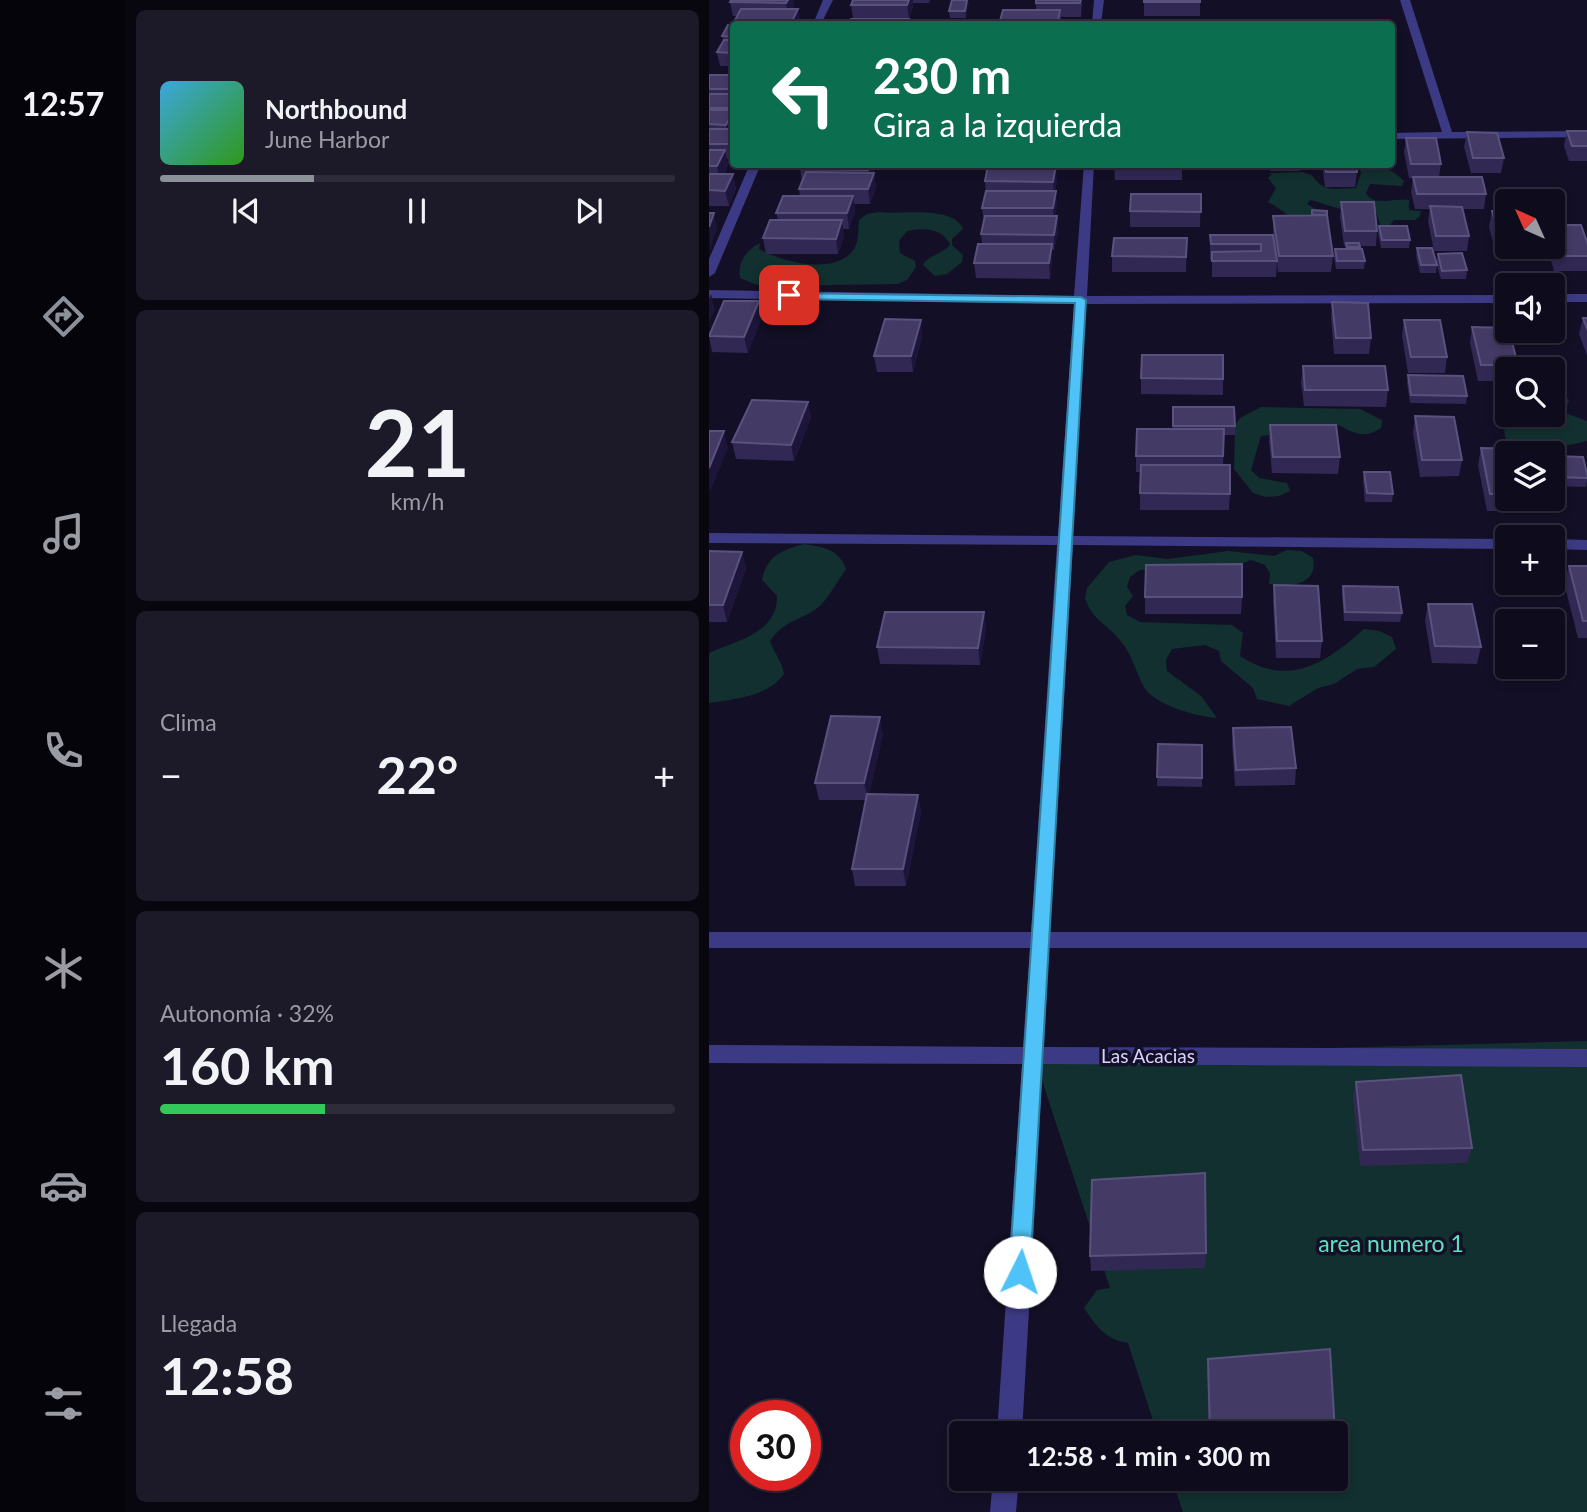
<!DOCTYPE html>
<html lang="es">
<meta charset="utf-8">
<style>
body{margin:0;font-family:Lato,sans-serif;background:#1c1929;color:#f1f3f6;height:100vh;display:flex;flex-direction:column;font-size:26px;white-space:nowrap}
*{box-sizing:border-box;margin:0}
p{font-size:23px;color:#9b9ba3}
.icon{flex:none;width:38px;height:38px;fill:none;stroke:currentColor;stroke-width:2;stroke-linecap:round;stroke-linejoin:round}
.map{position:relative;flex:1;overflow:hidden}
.drawer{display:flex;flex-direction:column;gap:10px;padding:10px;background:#08060f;width:583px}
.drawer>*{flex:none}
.banner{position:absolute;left:21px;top:21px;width:665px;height:147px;border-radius:7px;box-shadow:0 4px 10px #0003,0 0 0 2px #2e2b3b;background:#0b6e4f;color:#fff;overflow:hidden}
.needle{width:46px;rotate:315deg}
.controls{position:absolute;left:786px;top:189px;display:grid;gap:14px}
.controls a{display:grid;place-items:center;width:70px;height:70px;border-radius:7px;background:#0e0b1c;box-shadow:0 4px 10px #0003,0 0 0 2px #2e2b3b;font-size:35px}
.speed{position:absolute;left:21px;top:1400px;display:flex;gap:14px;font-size:35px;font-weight:700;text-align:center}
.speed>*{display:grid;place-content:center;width:91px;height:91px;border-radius:50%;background:#0e0b1c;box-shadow:0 4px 10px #0003,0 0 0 2px #2e2b3b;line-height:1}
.speed .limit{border:10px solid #d22;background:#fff;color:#111}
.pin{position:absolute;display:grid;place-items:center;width:60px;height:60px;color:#fff;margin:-30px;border-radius:14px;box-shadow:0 4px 10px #0006}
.me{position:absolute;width:77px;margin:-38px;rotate:4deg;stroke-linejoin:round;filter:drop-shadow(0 0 5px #0008)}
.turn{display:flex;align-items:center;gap:24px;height:147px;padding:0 28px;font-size:32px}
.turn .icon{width:91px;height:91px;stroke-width:2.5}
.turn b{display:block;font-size:49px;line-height:60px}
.big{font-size:52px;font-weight:700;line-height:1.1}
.drawer .widget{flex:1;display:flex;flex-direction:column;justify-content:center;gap:10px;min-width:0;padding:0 24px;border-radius:10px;background:#1c1929}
.drawer .dial{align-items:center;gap:0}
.dial b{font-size:91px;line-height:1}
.song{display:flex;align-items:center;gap:21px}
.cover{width:84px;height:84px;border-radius:10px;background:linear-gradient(135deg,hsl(200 70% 55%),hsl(110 70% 35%))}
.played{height:7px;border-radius:4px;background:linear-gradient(90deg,#8c9099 30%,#2e2b3b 30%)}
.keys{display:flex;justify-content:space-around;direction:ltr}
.heat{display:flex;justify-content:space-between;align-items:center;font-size:38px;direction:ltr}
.charge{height:10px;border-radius:5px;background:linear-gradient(90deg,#34c759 32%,#2e2b3b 0)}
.trip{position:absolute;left:240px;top:1421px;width:399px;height:70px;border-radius:7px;background:#0e0b1c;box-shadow:0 4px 10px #0003,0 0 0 2px #2e2b3b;font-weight:700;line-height:70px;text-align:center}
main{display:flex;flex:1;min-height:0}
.tabs{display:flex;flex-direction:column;width:126px;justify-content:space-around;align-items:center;background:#06040b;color:#9b9ba3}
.tabs .icon{width:49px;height:49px}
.tabs .current{color:#8c9099}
.tabs b{font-size:32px;color:#f1f3f6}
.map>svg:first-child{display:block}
.green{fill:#12302f}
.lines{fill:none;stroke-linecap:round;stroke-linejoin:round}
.street{fill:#3d3a85;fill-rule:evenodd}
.wall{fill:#312854}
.shaded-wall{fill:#1d163a}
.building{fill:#433a66;stroke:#5a527e;stroke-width:2}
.route{fill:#4fc3f7;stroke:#337fa1;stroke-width:2}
.labels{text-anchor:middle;stroke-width:7;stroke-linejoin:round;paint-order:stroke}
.street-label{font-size:19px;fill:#d9d4ff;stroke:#130f26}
.near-park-label{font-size:23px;fill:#5fe0c0;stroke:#130f26}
</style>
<main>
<nav class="tabs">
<b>12:57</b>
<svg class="icon current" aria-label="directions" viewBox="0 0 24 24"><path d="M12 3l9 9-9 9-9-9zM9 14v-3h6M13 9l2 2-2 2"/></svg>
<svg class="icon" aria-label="music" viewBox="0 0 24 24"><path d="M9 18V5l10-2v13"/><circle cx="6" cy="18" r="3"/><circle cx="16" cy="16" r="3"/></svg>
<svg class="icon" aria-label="phone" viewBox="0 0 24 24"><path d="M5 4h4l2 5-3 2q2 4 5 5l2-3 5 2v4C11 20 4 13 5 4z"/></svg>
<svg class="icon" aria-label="climate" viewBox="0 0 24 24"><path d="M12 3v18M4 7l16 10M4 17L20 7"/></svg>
<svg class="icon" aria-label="car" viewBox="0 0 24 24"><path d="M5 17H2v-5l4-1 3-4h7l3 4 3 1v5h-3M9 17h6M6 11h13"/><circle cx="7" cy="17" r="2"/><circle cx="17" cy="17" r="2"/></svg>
<svg class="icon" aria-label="filters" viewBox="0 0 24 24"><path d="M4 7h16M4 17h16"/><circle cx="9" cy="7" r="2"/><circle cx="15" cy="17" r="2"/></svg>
</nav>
<section class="drawer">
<div class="widget">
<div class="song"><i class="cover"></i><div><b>Northbound</b><p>June Harbor</p></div></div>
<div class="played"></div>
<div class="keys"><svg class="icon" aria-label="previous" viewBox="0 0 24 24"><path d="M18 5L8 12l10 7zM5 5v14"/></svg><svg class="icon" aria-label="pause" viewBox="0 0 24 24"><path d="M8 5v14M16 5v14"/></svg><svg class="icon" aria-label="next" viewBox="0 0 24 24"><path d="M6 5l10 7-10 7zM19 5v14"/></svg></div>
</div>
<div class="widget dial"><b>21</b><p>km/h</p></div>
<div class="widget"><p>Clima</p>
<div class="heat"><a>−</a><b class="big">22°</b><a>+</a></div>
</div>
<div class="widget"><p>Autonomía · 32%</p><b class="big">160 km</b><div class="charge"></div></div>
<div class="widget"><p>Llegada</p><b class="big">12:58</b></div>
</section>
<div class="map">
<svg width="879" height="1512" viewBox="0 0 879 1512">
<rect width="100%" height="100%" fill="#130f26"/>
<path class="green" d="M649 165C669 165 680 166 695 181L693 186 661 184 657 193C665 208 686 197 700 200V210L712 211 711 216 706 220H685L681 225H671L666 208C644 217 622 205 601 200L598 204 611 212C579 226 584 215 559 202L567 188 559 178 563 174 560 173 593 172 603 175C615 194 625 188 647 188L652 173Z
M170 212C192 215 244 205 254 229L243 239V245L254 255 253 262 238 274 226 276 214 265C220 254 234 255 241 244 231 227 215 228 198 231L190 241 191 253 206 261 207 267 198 280 189 284 60 286 48 285 31 278C28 263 38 249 51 243L50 249C72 262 130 277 146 247 150 240 149 229 150 220L158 214Z
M849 385 860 400 856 413 878 421V441C845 449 828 451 796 438L795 425 818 415H844V386Z
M552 407 651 409 673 420 672 428C655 439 646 434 630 425L621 429 552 436 542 470 550 478 578 483 581 491 570 496 556 497 544 493 525 469 526 426 531 418Z
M95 544C114 547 130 549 137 569 130 579 116 604 107 609 88 622 76 620 61 641 65 653 73 661 75 674 58 697 27 699 0 703V653C28 640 68 634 68 596L53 580C58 556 72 550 95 544Z
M578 550 593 551 604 558C610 585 580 588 560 584L561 574 556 565 542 560 527 566 431 570 421 577 418 587 424 596 416 606 418 615 431 622 523 625 534 633 531 656C580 688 617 663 655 629L670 631 683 637 687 649 665 667 648 669 625 684 609 688 580 706 548 699 544 688 512 661 510 651 496 645 463 649 457 660 458 671 492 696 508 718C489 717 445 705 435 687 426 671 423 653 410 639 396 622 384 621 376 598L378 588 400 562 427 555 459 559 519 551 565 556Z
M878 1041V1512H474L463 1479H626V1433H448L419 1343C397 1340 387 1326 375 1308L388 1290 401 1288 325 1056Z"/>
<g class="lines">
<path class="street" d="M114 0H124L112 24H104Z
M385 0H395L392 24H383Z
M691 0H701L743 132 879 131V137L682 139V133L733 132Z
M41 164H52L6 273 0 277V259Z
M375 164H385L378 296 798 295V303L377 304 364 536 798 539V549L364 545 341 932H879V948H340L335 1047 879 1049V1067L334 1064 313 1433H288L313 1064 0 1063V1045L314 1047 321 948H0V932H322L348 545 0 543V533L349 536 365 304 0 298V290L365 296Z
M844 294H879V302H844Z
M844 539 879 540V550L844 549Z
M284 1479H310L307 1512H281Z"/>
</g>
<path class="wall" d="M22 0H85V5L83 9 92 22 91 24H27L26 20 28 16H24L21 2Z
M144 0H204V7L200 18H144L142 5Z
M204 0H221L220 3H204Z
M243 0H259L257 18H241L240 11Z
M435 0H491V16H435Z
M327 3H373L372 17H352V23L361 24H292L291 21 327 10Z
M24 25V66H11L8 52 14 42 13 36Z
M0 75H24V159H18L19 165 15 174H24L27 189 20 206H0V211Z
M858 131H879V161H860L855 146Z
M758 132 795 158 792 173H762L755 147Z
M697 138 732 164 730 177 777 194 775 209H754L760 236 758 251H725L719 221 721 209H706L702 192 704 178H700L695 152Z
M93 164H166V168L165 173 167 188 161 204H145L146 211 140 229H134L135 236 129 254H57L54 238 69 220 67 213 91 196 90 189 93 182 91 169Z
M473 164V180H406L405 165Z
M561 164H592L591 171H561Z
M613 164H647L648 172 646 187H616Z
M336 165 348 180 346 191 348 206 346 216H348L349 232 345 250H343V260L341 279 267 278 265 263 273 244 272 234 275 223 273 208 277 194 276 181Z
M492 194 491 227H421V211Z
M632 202 668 231 667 246H650V249L656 261 655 269H627L625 257 626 249H636V246H635L631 217Z
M783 211H798V247H823L821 257H788L780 227Z
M618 215 624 256 622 272H569L568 262 567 277H503V260H501V235H564V216Z
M844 225 879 245V271H845L838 247H844Z
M670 226 701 240 700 248H672L669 234Z
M478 238 477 272H403V256Z
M708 248 728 265 727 273H711L707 256Z
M729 254 758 270 757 279H732L727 262Z
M798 289V316L795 304Z
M50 301 53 317 39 353 3 352 0 336Z
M623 302 662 338 660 354H625L622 318Z
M874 318H879V358L870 334Z
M695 320 738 357 736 373H699L693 336Z
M763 327 809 365 808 369H798V381H769L761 343Z
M802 331H841L839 339H804Z
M213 336 204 372H168L165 356Z
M594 366 679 390 677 407 595 406 592 382Z
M699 375 758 396 757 404 701 403 698 383Z
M432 378 514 379V395L432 394Z
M99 402 102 418 85 461 27 459 23 442Z
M464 407 526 426V435H515L514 465 521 494 520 510H431V472H427V456L464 429Z
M706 416 753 460 750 476 711 477 704 433Z
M561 425 631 457 629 474 563 473 560 441Z
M772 448 798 453V499H821L818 511H778L769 465Z
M844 456 879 475 877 487 844 486Z
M655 472 684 494 683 502H656L654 480Z
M0 551 33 552 37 569 18 622H0Z
M860 566H879V638H869L855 583Z
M565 585 613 641 611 658H567L564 602Z
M634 586 693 613 691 622 635 621 633 595Z
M436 597H533L532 614H436Z
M719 604 772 647 768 664 723 663 716 621Z
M275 612 277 629 271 665 171 664 168 647Z
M524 728 587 768 586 785 526 786 523 745Z
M174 734 160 794 209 795 212 812 197 886H146L143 869 157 800H110L106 783Z
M449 744 493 745V787L448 786Z
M647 1082 763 1148 758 1163 651 1166 644 1097Z
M497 1253 496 1268 382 1271 381 1256Z
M499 1359 626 1433H500L498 1372Z"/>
<path class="shaded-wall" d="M79 0H85V5L79 16 77 3Z
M200 0H204V7L200 18 198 5Z
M258 0H259L260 3 257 18 256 11Z
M89 9 92 22 91 24H84L83 21Z
M24 111V131L20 139 17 125Z
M16 150 19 165 11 181 8 166Z
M160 164H166V168L161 185 159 170Z
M347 165 348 180 345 197 344 182Z
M165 173 167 188 161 204 159 189Z
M24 174 27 189 20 206 16 191Z
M347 191 348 206 345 223 344 208Z
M144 196 146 211 140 229 138 213Z
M5 213 8 228 1 249 0 227Z
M348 216 349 232 345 250V235Z
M133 220 135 236 129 254 127 239Z
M343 244V260L341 279 340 263Z
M2 294 6 310 0 322V299Z
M50 301 53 317 39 353 35 337Z
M212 320 213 336 204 372 202 356Z
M99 402 102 418 85 461 82 445Z
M15 431 19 448 1 492 0 487V468Z
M33 552 37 569 18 622 14 605Z
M275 612 277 629 271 665 269 648Z
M171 717 174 734 159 800 155 783Z
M209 795 212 812 197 886 194 869Z"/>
<path class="building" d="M22 0H79L77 3 21 2Z
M144 0H200L198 5H142Z
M243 0H258L256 11H240Z
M327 0H372L371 3H327Z
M435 0H491V2H435Z
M32 9H89L83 21 26 20Z
M294 10H351L349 21H291Z
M142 19H200L198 24H140Z
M460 22H518V24H460Z
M303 23H361V24H303Z
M19 25H24V37L13 36Z
M15 40H24V53L8 52Z
M0 75H24V89H0Z
M0 94H24V108H0Z
M0 110H24V111L17 125 0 124Z
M0 129H24V142L23 144H0Z
M858 131H879V146H863Z
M758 132 788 133 795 158H764Z
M697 138H727L732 164H702Z
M0 150H16L8 166H0Z
M93 164H160L159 170 91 169Z
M300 164H336V165Z
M473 164V165H405V164Z
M616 164H647L648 172H617Z
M279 165H347L344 182 276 181Z
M97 172 165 173 159 189H90Z
M0 174H24L16 191 0 190Z
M704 177H773L777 194H708Z
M277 191H347L344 208H273Z
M422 194H492V212L421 211Z
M74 196H144L138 213H67Z
M632 202H665L668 231H636Z
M721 206 753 207 760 236H727Z
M603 210 618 211V215H603Z
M783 211H798V241H791Z
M0 213H5L0 227Z
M618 215 624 256H570L564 216Z
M276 216H348L345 235 272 234Z
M61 220H133L127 239 54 238Z
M844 225H872L879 245V256H849L844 240Z
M670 226H698L701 240H673Z
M501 235H564L568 261H503V252L552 251V244H502Z
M405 238H478L477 257 403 256Z
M637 243H650L651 247H638Z
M269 244H343L340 263H265Z
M708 248H723L728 265H712Z
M626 249H653L656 261H628Z
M753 253 758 270 733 271 729 254Z
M15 301H50L35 337 0 336Z
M623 302 659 303 662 338H627Z
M874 318H879V331Z
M176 319 212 320 202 356H165Z
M695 320H731L738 357H702Z
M763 327 798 328V331H800L809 365H772Z
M433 355H514V379L432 378Z
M594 366H676L679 390H596Z
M699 375 754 376 758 396 702 395Z
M43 400 99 402 82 445 23 442Z
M464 407H525L526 426H464Z
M706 416 745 417 753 460H713Z
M561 425H627L631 457H564Z
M428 429H515L514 456H427Z
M0 431H15L0 468Z
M772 448 812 449 813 453H798V494H781Z
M844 456 874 457 879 478 845 477 844 470Z
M432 465H521V494L431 493Z
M655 472H681L684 494 658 493Z
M0 551 33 552 14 605H0Z
M533 564V597H436L437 565Z
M860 566H879V621H874Z
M565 585 609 586 613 641H568Z
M634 586 689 587 693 613 636 612Z
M719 604H763L772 647 726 646Z
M176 612H275L269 648 168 647Z
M122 716 171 717 155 783H106Z
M582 727 587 768 527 770 524 728Z
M449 744 493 745V778L448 777Z
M158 794 209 795 194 869H143Z
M752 1075 763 1148 654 1150 647 1082Z
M496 1173 497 1253 381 1256 383 1180Z
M621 1349 626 1433H501L499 1359Z"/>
<path class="route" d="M76 293 372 297 377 300 321 1272 318 1279 311 1282 303 1279 300 1272 366 303 80 299 74 295Z"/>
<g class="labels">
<g class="street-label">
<text x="439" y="1063">Las Acacias</text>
</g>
<g class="near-park-label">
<text x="682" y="1252">area numero 1</text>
</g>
</g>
</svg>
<div class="controls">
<a><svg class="needle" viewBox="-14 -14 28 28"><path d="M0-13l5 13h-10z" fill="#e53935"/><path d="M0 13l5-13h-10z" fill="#9b9ba3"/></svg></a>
<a><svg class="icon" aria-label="sound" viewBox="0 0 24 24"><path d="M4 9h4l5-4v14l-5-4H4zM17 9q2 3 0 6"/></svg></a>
<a><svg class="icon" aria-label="search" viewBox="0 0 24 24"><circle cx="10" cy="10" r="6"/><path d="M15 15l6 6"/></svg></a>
<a><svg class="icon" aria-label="layers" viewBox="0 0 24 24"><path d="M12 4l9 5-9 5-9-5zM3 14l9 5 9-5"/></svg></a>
<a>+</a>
<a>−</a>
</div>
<div class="speed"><div class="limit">30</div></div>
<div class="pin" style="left:80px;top:295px;background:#d93025"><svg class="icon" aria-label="arrive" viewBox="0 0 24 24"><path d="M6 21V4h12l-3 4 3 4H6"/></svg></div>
<svg class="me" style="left:311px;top:1272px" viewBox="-20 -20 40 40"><circle r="19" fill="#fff"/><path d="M0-13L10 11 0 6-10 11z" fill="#4fc3f7"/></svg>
<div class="trip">12:58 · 1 min · 300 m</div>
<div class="banner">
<div class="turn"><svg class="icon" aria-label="left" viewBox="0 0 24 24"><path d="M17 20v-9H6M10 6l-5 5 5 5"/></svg><div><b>230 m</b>Gira a la izquierda</div></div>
</div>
</div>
</main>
